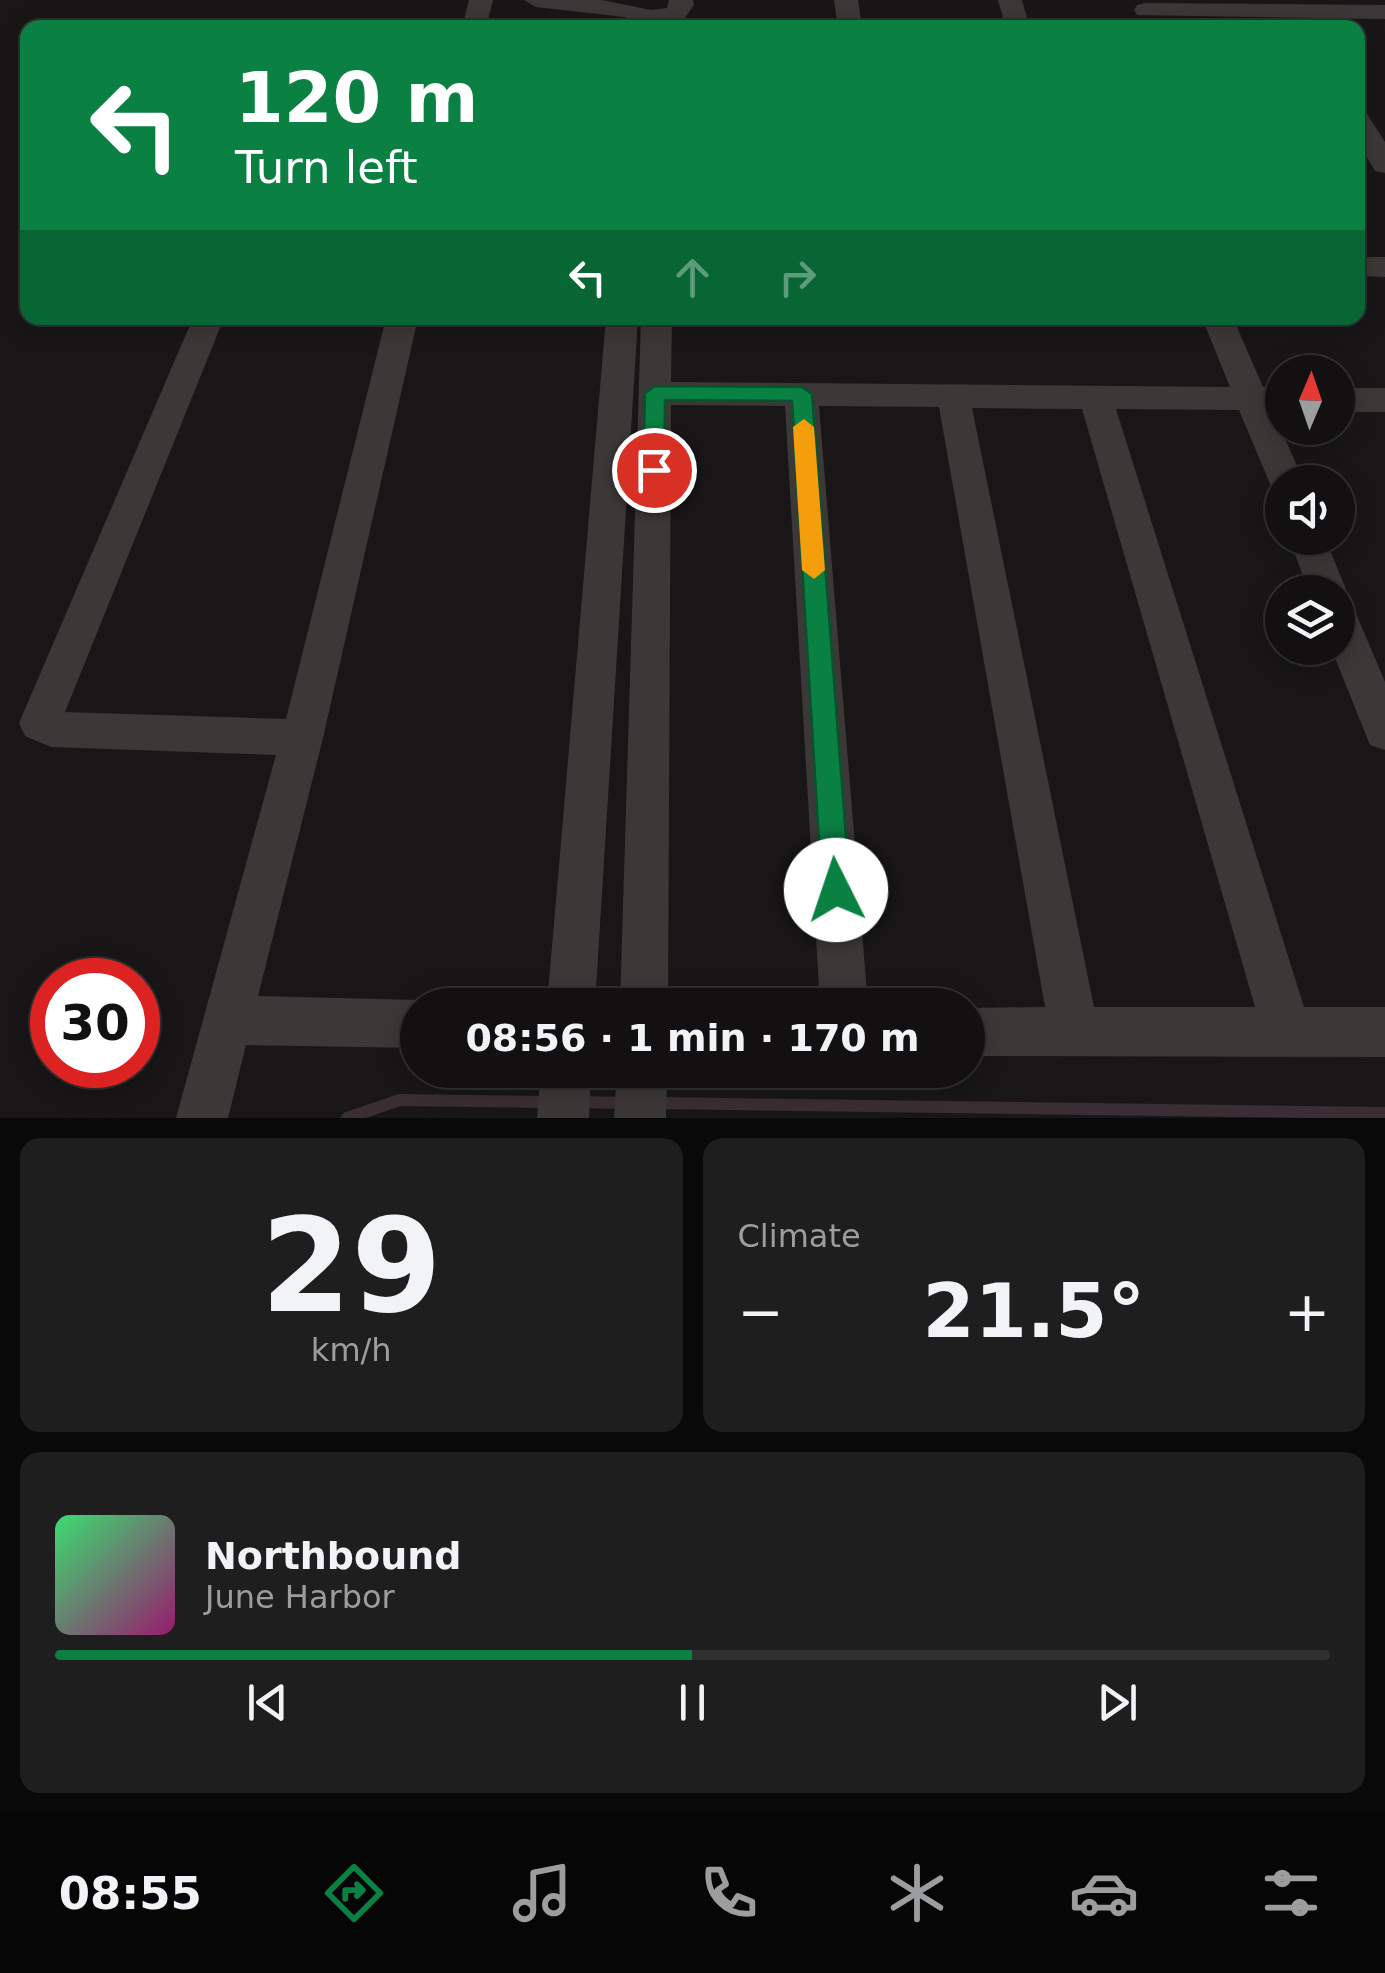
<!DOCTYPE html>
<meta charset="utf-8">
<style>
body{margin:0;font-family:"DejaVu Sans",sans-serif;background:#1f1e1e;color:#f1f3f6;height:100vh;display:flex;flex-direction:column;font-size:38px;white-space:nowrap}
*{box-sizing:border-box;margin:0}
p{font-size:32px;color:#9c9d9f}
.icon{flex:none;width:55px;height:55px;fill:none;stroke:currentColor;stroke-width:2;stroke-linecap:round;stroke-linejoin:round}
.map{position:relative;height:1118px;overflow:hidden}
.side{display:flex;flex-direction:column;gap:20px;padding:20px;background:#0a0909;flex:1}
.side>*{flex:none}
.hud{position:absolute;left:20px;top:20px;width:1345px;height:305px;border-radius:20px;box-shadow:0 5px 25px #0003,0 0 0 2px #313030;background:#0b8043;color:#fff;overflow:hidden}
.needle{width:65px;rotate:2deg}
.tools{position:absolute;left:1265px;top:355px;display:grid;gap:20px}
.tools a{display:grid;place-items:center;width:90px;height:90px;border-radius:50%;background:#121010;box-shadow:0 5px 25px #0003,0 0 0 2px #313030;font-size:50px}
.speed{position:absolute;left:30px;top:958px;display:flex;gap:20px;font-size:50px;font-weight:700;text-align:center}
.speed>*{display:grid;place-content:center;width:130px;height:130px;border-radius:50%;background:#121010;box-shadow:0 5px 25px #0003,0 0 0 2px #313030;line-height:1}
.speed .limit{border:15px solid #d22;background:#fff;color:#111}
.pin{position:absolute;display:grid;place-items:center;width:85px;height:85px;color:#fff;margin:-42px;border:5px solid #fff;border-radius:50%;box-shadow:0 2px 10px #0007}
.me{position:absolute;width:110px;margin:-55px;rotate:356deg;stroke-linejoin:round;filter:drop-shadow(0 0 8px #0008)}
.turn{display:flex;align-items:center;gap:35px;height:210px;padding:0 50px;font-size:45px}
.turn .icon{width:130px;height:130px;stroke-width:2.5}
.turn b{display:block;font-size:70px;line-height:85px}
.lanes{display:flex;align-items:center;height:95px;padding:0 50px;background:#0003;justify-content:center;gap:50px;direction:ltr}
.lanes .off{opacity:.35}
.big{font-size:75px;font-weight:700;line-height:1.1}
.side .widget{flex:1;display:flex;flex-direction:column;justify-content:center;gap:15px;min-width:0;padding:0 35px;border-radius:20px;background:#1f1e1e}
.side .dial{align-items:center;gap:0}
.dial b{font-size:130px;line-height:1}
.song{display:flex;align-items:center;gap:30px}
.cover{width:120px;height:120px;border-radius:15px;background:linear-gradient(135deg,hsl(140 70% 55%),hsl(320 70% 35%))}
.played{height:10px;border-radius:5px;background:linear-gradient(90deg,#0b8043 50%,#313030 50%)}
.keys{display:flex;justify-content:space-around;direction:ltr}
.heat{display:flex;justify-content:space-between;align-items:center;font-size:55px;direction:ltr}
.side .tiles{flex:1;display:grid;gap:20px;grid-template-columns:1fr 1fr}
.widget:last-child{grid-column:span 2}
.trip{position:absolute;left:400px;top:988px;width:585px;height:100px;border-radius:50px;background:#121010;box-shadow:0 5px 25px #0003,0 0 0 2px #313030;font-weight:700;line-height:100px;text-align:center}
.tabs{display:flex;height:160px;justify-content:space-around;align-items:center;background:#070606;color:#9c9d9f}
.tabs .icon{width:70px;height:70px}
.tabs .current{color:#0b8043}
.tabs b{font-size:45px;color:#f1f3f6}
.map>svg:first-child{display:block}
.lines{fill:none;stroke-linecap:round;stroke-linejoin:round}
.stream{stroke:#3b2d34;stroke-width:12}
.minor{fill:#3d3838;fill-rule:evenodd}
.route{fill:#0b8043;stroke:#07532c;stroke-width:2.5}
.slow{fill:#f59e0b}
</style>
<div class="map">
<svg width="1385" height="1118" viewBox="0 0 1385 1118">
<rect width="100%" height="100%" fill="#181616"/>
<g class="lines">
<path class="stream" d="M580 1102 628 1103
M655 1103 1385 1113
M347 1118 400 1100 548 1102"/>
<path class="minor" d="M469 0H493L486 28H462Z
M524 0H602L651 10 667 8 669 0H693L694 5 684 19 649 25 624 17 536 7Z
M834 0H858L862 28H838Z
M998 0H1022L1030 28H1006Z
M1146 3 1385 5V19L1137 15 1134 10 1137 5Z
M1358 112 1367 114 1385 142V173L1375 171 1358 142Z
M1358 257H1385V277L1358 276Z
M193 318H224L65 712 286 719 386 318H418L323 738 258 996 418 1000 431 1005H418V1048L246 1045 228 1118H176L276 755 51 747 25 736 19 723Z
M606 318H638L595 1005H547Z
M641 318H672L671 382 1230 387 1202 318H1233L1263 387H1282V411H1273L1304 482H1282V494L1273 491 1239 410 1116 409 1304 1007H1385V1057L968 1056V1008L1045 1007 939 407 819 406 868 1005H820L785 406 671 405 668 1005H620ZM972 408 1082 409 1255 1007H1094Z
M1338 388H1385V412H1338Z
M1289 538H1325L1347 592 1343 601 1352 604 1385 682V750L1370 745 1331 648H1338V592H1309Z
M541 1070H591L589 1118H537Z
M617 1070H667L666 1118H614Z"/>
</g>
<path class="route" d="M655 386 802 387 812 394 850 890 846 900 836 904 826 900 822 890 792 401 665 400 664 470 654 477 643 470 645 393Z"/>
<path class="slow" d="M804 419 814 427 825 570 814 579 802 570 793 427Z"/>
</svg>
<div class="tools">
<a><svg class="needle" viewBox="-14 -14 28 28"><path d="M0-13l5 13h-10z" fill="#e53935"/><path d="M0 13l5-13h-10z" fill="#9c9d9f"/></svg></a>
<a><svg class="icon" aria-label="sound" viewBox="0 0 24 24"><path d="M4 9h4l5-4v14l-5-4H4zM17 9q2 3 0 6"/></svg></a>
<a><svg class="icon" aria-label="layers" viewBox="0 0 24 24"><path d="M12 4l9 5-9 5-9-5zM3 14l9 5 9-5"/></svg></a>
</div>
<div class="speed"><div class="limit">30</div></div>
<div class="pin" style="left:654px;top:470px;background:#d93025"><svg class="icon" aria-label="arrive" viewBox="0 0 24 24"><path d="M6 21V4h12l-3 4 3 4H6"/></svg></div>
<svg class="me" style="left:836px;top:890px" viewBox="-20 -20 40 40"><circle r="19" fill="#fff"/><path d="M0-13L10 11 0 6-10 11z" fill="#0b8043"/></svg>
<div class="trip">08:56 · 1 min · 170 m</div>
<div class="hud">
<div class="turn"><svg class="icon" aria-label="left" viewBox="0 0 24 24"><path d="M17 20v-9H6M10 6l-5 5 5 5"/></svg><div><b>120 m</b>Turn left</div></div>
<div class="lanes"><svg class="icon" aria-label="left" viewBox="0 0 24 24"><path d="M17 20v-9H6M10 6l-5 5 5 5"/></svg><svg class="icon off" aria-label="ahead" viewBox="0 0 24 24"><path d="M12 20V5M6 11l6-6 6 6"/></svg><svg class="icon off" aria-label="right" viewBox="0 0 24 24"><path d="M7 20v-9h11M14 6l5 5-5 5"/></svg></div>
</div>
</div>
<section class="side">
<div class="tiles">
<div class="widget dial"><b>29</b><p>km/h</p></div>
<div class="widget"><p>Climate</p>
<div class="heat"><a>−</a><b class="big">21.5°</b><a>+</a></div>
</div>
<div class="widget">
<div class="song"><i class="cover"></i><div><b>Northbound</b><p>June Harbor</p></div></div>
<div class="played"></div>
<div class="keys"><svg class="icon" aria-label="previous" viewBox="0 0 24 24"><path d="M18 5L8 12l10 7zM5 5v14"/></svg><svg class="icon" aria-label="pause" viewBox="0 0 24 24"><path d="M8 5v14M16 5v14"/></svg><svg class="icon" aria-label="next" viewBox="0 0 24 24"><path d="M6 5l10 7-10 7zM19 5v14"/></svg></div>
</div>
</div>
</section>
<nav class="tabs">
<b>08:55</b>
<svg class="icon current" aria-label="directions" viewBox="0 0 24 24"><path d="M12 3l9 9-9 9-9-9zM9 14v-3h6M13 9l2 2-2 2"/></svg>
<svg class="icon" aria-label="music" viewBox="0 0 24 24"><path d="M9 18V5l10-2v13"/><circle cx="6" cy="18" r="3"/><circle cx="16" cy="16" r="3"/></svg>
<svg class="icon" aria-label="phone" viewBox="0 0 24 24"><path d="M5 4h4l2 5-3 2q2 4 5 5l2-3 5 2v4C11 20 4 13 5 4z"/></svg>
<svg class="icon" aria-label="climate" viewBox="0 0 24 24"><path d="M12 3v18M4 7l16 10M4 17L20 7"/></svg>
<svg class="icon" aria-label="car" viewBox="0 0 24 24"><path d="M5 17H2v-5l4-1 3-4h7l3 4 3 1v5h-3M9 17h6M6 11h13"/><circle cx="7" cy="17" r="2"/><circle cx="17" cy="17" r="2"/></svg>
<svg class="icon" aria-label="filters" viewBox="0 0 24 24"><path d="M4 7h16M4 17h16"/><circle cx="9" cy="7" r="2"/><circle cx="15" cy="17" r="2"/></svg>
</nav>
